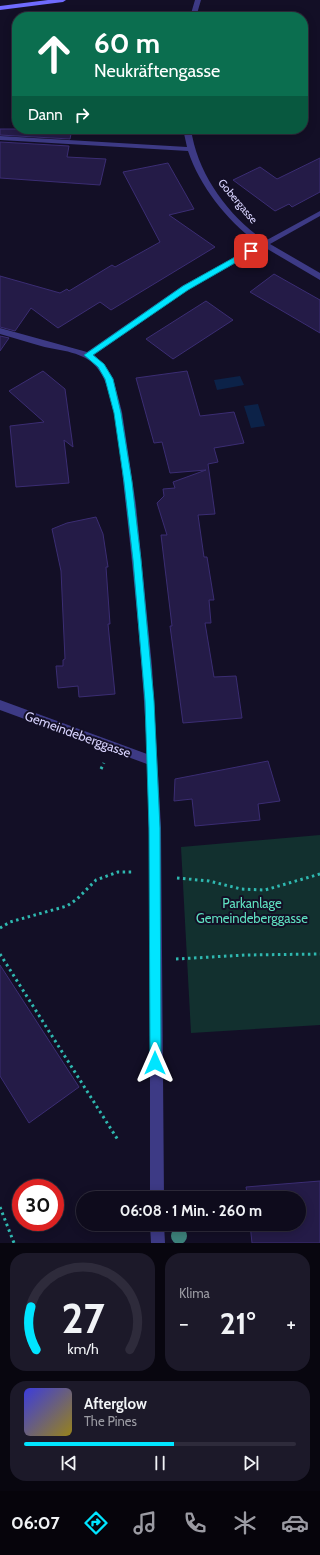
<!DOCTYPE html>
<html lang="de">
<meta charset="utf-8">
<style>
body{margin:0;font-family:Cabin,sans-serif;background:#1c1929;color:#f1f3f6;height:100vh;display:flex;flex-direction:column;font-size:15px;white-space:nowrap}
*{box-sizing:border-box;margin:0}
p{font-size:13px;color:#9b9ba3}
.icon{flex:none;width:22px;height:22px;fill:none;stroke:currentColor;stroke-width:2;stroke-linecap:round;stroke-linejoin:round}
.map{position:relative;height:1243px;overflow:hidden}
.panel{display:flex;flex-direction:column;gap:10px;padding:10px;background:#08060f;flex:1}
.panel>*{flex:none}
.hud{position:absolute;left:12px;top:12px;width:296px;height:122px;border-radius:16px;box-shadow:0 2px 10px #0003,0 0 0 1px #2e2b3b;background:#0b6e4f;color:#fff;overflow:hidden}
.speed{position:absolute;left:12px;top:1179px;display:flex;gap:8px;font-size:20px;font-weight:700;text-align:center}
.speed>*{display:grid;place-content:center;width:52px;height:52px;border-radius:50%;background:#0e0b1c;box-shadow:0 2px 10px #0003,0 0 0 1px #2e2b3b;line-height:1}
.speed .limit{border:6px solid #d22;background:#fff;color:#111}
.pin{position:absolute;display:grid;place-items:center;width:34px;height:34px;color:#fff;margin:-17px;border-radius:8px;box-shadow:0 2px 6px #0006}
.me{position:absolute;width:44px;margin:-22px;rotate:0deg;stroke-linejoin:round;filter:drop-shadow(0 0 3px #0008)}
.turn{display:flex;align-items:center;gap:14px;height:84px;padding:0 16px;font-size:18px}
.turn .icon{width:52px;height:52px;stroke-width:2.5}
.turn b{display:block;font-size:28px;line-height:34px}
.then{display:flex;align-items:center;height:38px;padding:0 16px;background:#0003;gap:8px;font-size:15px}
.big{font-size:30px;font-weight:800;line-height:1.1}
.panel .tile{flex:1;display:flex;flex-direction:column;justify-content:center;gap:6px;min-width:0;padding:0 14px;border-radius:16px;background:#1c1929}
.panel .dial{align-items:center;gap:0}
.dial svg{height:104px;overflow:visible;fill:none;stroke:#2e2b3b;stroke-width:7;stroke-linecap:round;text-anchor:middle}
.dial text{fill:#f1f3f6;stroke:none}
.song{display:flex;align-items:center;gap:12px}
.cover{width:48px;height:48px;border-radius:6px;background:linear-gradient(135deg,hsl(240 70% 55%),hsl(50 70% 35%))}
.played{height:4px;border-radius:2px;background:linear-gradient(90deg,#00e5ff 55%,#2e2b3b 55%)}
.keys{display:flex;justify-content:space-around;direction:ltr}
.heat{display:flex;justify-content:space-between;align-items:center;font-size:22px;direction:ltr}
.panel .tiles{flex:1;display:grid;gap:10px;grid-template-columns:1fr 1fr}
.tile:last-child{grid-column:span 2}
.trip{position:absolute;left:76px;top:1191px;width:230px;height:40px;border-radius:20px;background:#0e0b1c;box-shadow:0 2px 10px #0003,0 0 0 1px #2e2b3b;font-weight:800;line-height:40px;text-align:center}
.dock{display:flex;height:64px;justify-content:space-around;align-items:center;background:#06040b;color:#9b9ba3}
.dock .icon{width:28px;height:28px}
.dock .current{color:#00e5ff}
.dock b{font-size:18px;color:#f1f3f6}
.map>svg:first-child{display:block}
.green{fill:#12302f}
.water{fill:#0c2248}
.building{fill:#241b47;stroke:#3b2d73}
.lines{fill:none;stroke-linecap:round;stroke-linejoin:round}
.path{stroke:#2fb8b0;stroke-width:3;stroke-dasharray:2.5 3.5;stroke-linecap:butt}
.street{fill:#3d3a85;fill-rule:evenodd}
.secondary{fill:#6f6bff;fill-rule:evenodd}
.tree{fill:#3d827b}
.route{fill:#00e5ff;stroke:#0095a6}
.labels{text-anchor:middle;stroke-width:4;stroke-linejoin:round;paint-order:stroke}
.far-street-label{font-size:11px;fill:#d9d4ff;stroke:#130f26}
.street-label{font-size:13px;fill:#d9d4ff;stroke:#130f26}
.park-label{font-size:13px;fill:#5fe0c0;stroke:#130f26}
</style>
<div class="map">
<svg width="320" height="1243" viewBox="0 0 320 1243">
<rect width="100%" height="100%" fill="#130f26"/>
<path class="green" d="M320 835V1025L191 1033 181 847Z"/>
<path class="water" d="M240 376 244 385 217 390 214 380Z
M258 404 265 426 251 428 244 406Z"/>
<path class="building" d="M0 129H72L70 139 0 135Z
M0 142 69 146 67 157 106 159 100 185 0 178Z
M320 158V192L292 207 289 204 275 211 233 180 260 167 277 179Z
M168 163 194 209 169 215 215 247 111 310 100 302 58 328 31 308 15 331 0 327V276L60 293 67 289 69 291 112 265 115 267 160 242 123 172Z
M274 274 320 300V333L250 292Z
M206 301 233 320 173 359 146 339Z
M0 336 9 338 0 351Z
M43 371 65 389 73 447 64 440 69 483 16 487 10 426 44 422 9 391Z
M187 371 200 416 234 412 244 443 214 448 218 462 208 464 215 514 198 515 204 557H207L214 600H209L211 623H205L214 677 236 676 242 718 183 723 170 626H172L161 535H167L157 503 164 496 163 489 175 488 173 482 206 470 170 473 162 442 154 443 136 378Z
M96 517 103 534 108 567H106L110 624H108L115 694 79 697 78 686 58 688 56 666H63V660L65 659 61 571 52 529 67 523Z
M268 761 280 801 258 804 260 820 195 826 192 799 174 801 175 779Z
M0 965 79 1087 29 1123 0 1076Z
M320 1181V1243H252L250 1224H299V1198H248L246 1187Z"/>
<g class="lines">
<path class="path" d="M101 769 104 763
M177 878 209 881 241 889 265 890 320 874
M0 928 10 922 67 906 77 899 96 880 118 872H134
M0 954 118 1140
M176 959 246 955 320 954
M0 1207 14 1243"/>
<path class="street" d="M195 0H201L196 17H190Z
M183 129H191C197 173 228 216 265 241L320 211V216L270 244 320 273V280L264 247 188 290 94 355 105 365 113 378 122 412 136 505 152 666 161 827 164 1198H150V873L147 764 0 710V700L147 754C143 666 134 577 124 489 121 460 116 391 98 369 85 351 60 351 41 346 27 342 14 338 0 334V328L87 352 182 286 259 244C228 222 200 187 188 151L0 140V136L187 147Z
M150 1224H164L165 1243H151Z"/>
<path class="secondary" d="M48 0H66L63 2 0 10V6Z"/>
</g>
<circle class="tree" cx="179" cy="1236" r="8"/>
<path class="route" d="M251 248 255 251 254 252 188 290 93 355 104 364 113 379 121 413 132 482 141 560 154 701 160 828 161 1063 159 1067 155 1069 151 1067 150 1063 149 828 145 701 133 560 124 482 114 413 105 379 98 367 84 355 183 286Z"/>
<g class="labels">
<g class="far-street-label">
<text transform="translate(238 201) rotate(50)" y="4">Gobergasse</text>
</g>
<g class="street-label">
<text transform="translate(78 734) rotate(20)" y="5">Gemeindeberggasse</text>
</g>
<g class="park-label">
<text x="252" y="908">Parkanlage<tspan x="252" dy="15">Gemeindeberggasse</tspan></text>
</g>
</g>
</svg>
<div class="speed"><div class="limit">30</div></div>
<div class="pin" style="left:251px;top:251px;background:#d93025"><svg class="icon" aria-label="arrive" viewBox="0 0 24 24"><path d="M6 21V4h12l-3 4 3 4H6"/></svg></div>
<svg class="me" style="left:155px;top:1063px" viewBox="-20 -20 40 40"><path d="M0-17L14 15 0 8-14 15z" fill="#00e5ff" stroke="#fff" stroke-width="4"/></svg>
<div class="trip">06:08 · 1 Min. · 260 m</div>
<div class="hud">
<div class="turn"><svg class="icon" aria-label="ahead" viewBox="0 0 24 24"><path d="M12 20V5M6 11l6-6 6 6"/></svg><div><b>60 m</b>Neukräftengasse</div></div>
<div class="then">Dann<svg class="icon" aria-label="right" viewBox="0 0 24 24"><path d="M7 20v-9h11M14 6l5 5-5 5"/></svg></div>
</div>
</div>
<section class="panel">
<div class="tiles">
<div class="tile dial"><svg viewBox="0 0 100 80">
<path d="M14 69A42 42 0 1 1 86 69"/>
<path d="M14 69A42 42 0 0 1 10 36" stroke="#00e5ff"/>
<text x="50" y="56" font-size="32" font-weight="700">27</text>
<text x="50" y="72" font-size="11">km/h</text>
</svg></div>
<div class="tile"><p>Klima</p>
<div class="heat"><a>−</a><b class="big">21°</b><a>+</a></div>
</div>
<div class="tile">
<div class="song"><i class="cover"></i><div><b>Afterglow</b><p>The Pines</p></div></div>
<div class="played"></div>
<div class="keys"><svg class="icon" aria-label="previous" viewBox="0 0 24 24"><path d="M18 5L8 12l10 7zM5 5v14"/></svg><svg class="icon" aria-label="pause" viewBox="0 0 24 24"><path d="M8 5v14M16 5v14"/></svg><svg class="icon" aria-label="next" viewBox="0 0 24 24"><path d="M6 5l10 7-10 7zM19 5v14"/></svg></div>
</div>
</div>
</section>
<nav class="dock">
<b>06:07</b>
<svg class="icon current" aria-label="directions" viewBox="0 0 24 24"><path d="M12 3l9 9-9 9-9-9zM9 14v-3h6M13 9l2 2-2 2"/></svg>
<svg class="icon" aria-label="music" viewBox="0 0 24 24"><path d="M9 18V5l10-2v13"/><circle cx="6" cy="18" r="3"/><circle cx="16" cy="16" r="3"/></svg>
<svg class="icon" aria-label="phone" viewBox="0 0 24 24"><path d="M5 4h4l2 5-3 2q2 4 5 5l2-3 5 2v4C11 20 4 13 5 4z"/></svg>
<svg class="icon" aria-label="climate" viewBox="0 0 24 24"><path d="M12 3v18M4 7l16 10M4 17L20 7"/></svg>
<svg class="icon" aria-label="car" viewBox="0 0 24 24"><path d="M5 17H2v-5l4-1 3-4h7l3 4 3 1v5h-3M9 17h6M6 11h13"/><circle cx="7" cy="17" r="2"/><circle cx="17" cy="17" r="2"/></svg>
</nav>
